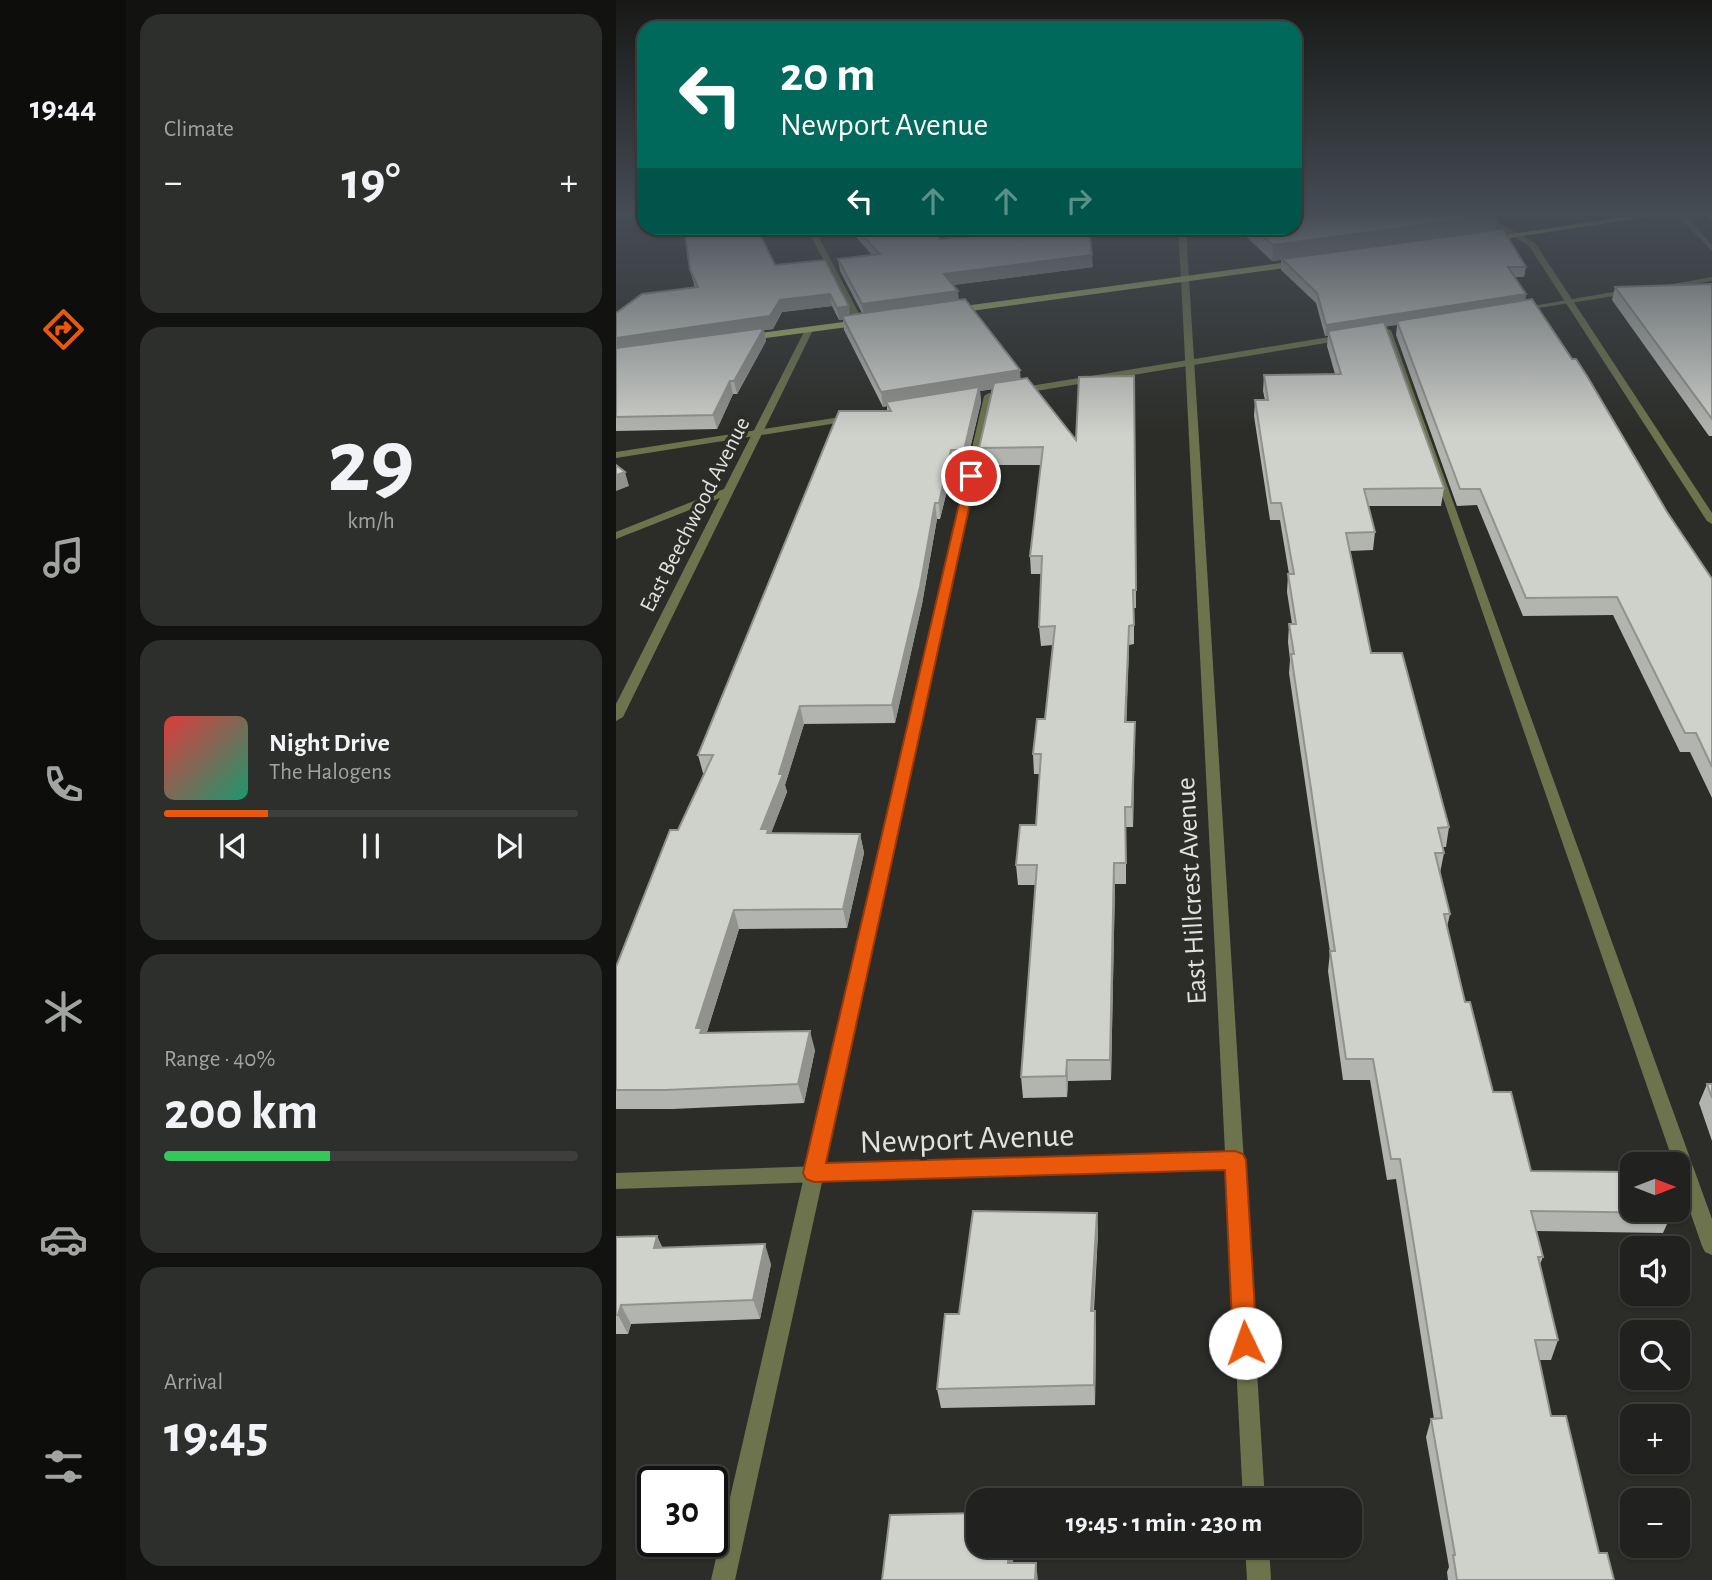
<!DOCTYPE html>
<meta charset="utf-8">
<style>
body{margin:0;font-family:"Alegreya Sans",sans-serif;background:#2d2f2c;color:#f1f3f6;height:100vh;display:flex;flex-direction:column;font-size:26px;white-space:nowrap}
*{box-sizing:border-box;margin:0}
p{font-size:23px;color:#a2a4a4}
.icon{flex:none;width:38px;height:38px;fill:none;stroke:currentColor;stroke-width:2;stroke-linecap:round;stroke-linejoin:round}
.map{position:relative;flex:1;overflow:hidden}
.details{display:flex;flex-direction:column;gap:14px;padding:14px;background:#121311;width:490px}
.details>*{flex:none}
.top-card{position:absolute;left:21px;top:21px;width:665px;height:214px;border-radius:21px;box-shadow:0 2px 5px #0004,0 0 0 2px #3e3f3d;background:#00695c;color:#fff;overflow:hidden}
.needle{width:46px;rotate:90deg}
.controls{position:absolute;left:1004px;top:1152px;display:grid;gap:14px}
.controls a{display:grid;place-items:center;width:70px;height:70px;border-radius:14px;background:#21221f;box-shadow:0 2px 5px #0004,0 0 0 2px #3e3f3d;font-size:35px}
.speed{position:absolute;left:21px;top:1466px;display:flex;gap:14px;font-size:35px;font-weight:700;text-align:center}
.speed>*{display:grid;place-content:center;width:91px;height:91px;border-radius:50%;background:#21221f;box-shadow:0 2px 5px #0004,0 0 0 2px #3e3f3d;line-height:1}
.speed .limit{border:4px solid #111;border-radius:10px;background:#fff;color:#111}
.pin{position:absolute;display:grid;place-items:center;width:60px;height:60px;color:#fff;margin:-30px;border:4px solid #fff;border-radius:50%;box-shadow:0 2px 7px #0007}
.me{position:absolute;width:77px;margin:-38px;rotate:357deg;stroke-linejoin:round;filter:drop-shadow(0 0 5px #0008)}
.turn{display:flex;align-items:center;gap:24px;height:147px;padding:0 28px;font-size:32px}
.turn .icon{width:91px;height:91px;stroke-width:2.5}
.turn b{display:block;font-size:49px;line-height:60px}
.lanes{display:flex;align-items:center;height:66px;padding:0 28px;background:#0003;justify-content:center;gap:35px;direction:ltr}
.lanes .off{opacity:.35}
.big{font-size:52px;font-weight:700;line-height:1.1}
.details .tile{flex:1;display:flex;flex-direction:column;justify-content:center;gap:10px;min-width:0;padding:0 24px;border-radius:21px;background:#2d2f2c}
.details .dial{align-items:center;gap:0}
.dial b{font-size:91px;line-height:1}
.song{display:flex;align-items:center;gap:21px}
.cover{width:84px;height:84px;border-radius:10px;background:linear-gradient(135deg,hsl(0 70% 55%),hsl(160 70% 35%))}
.played{height:7px;border-radius:4px;background:linear-gradient(90deg,#ea580c 25%,#3e3f3d 25%)}
.keys{display:flex;justify-content:space-around;direction:ltr}
.heat{display:flex;justify-content:space-between;align-items:center;font-size:38px;direction:ltr}
.charge{height:10px;border-radius:5px;background:linear-gradient(90deg,#34c759 40%,#3e3f3d 0)}
.trip{position:absolute;left:350px;top:1488px;width:396px;height:70px;border-radius:21px;background:#21221f;box-shadow:0 2px 5px #0004,0 0 0 2px #3e3f3d;font-weight:700;line-height:70px;text-align:center}
main{display:flex;flex:1;min-height:0}
.menu{display:flex;flex-direction:column;width:126px;justify-content:space-around;align-items:center;background:#0d0e0c;color:#a2a4a4}
.menu .icon{width:49px;height:49px}
.menu .current{color:#ea580c}
.menu b{font-size:32px;color:#f1f3f6}
.map>svg:first-child{display:block}
.lines{fill:none;stroke-linecap:round;stroke-linejoin:round}
.service{fill:#6d744d;fill-rule:evenodd}
.minor{fill:#6d744d;fill-rule:evenodd}
.tertiary{fill:#6d744d;fill-rule:evenodd}
.primary{fill:#adbb68;fill-rule:evenodd}
.wall{fill:#b2b4af}
.shaded-wall{fill:#91928e}
.building{fill:#cfd1cb;stroke:#91928e;stroke-width:2}
.route{fill:#ea580c;stroke:#983908;stroke-width:2}
.labels{text-anchor:middle;stroke-width:7;stroke-linejoin:round;paint-order:stroke}
.far-street-label{font-size:23px;fill:#e1e1de;stroke:#2c2d29}
.street-label{font-size:28px;fill:#e1e1de;stroke:#2c2d29}
.near-street-label{font-size:33px;fill:#e1e1de;stroke:#2c2d29}
</style>
<main>
<nav class="menu">
<b>19:44</b>
<svg class="icon current" aria-label="directions" viewBox="0 0 24 24"><path d="M12 3l9 9-9 9-9-9zM9 14v-3h6M13 9l2 2-2 2"/></svg>
<svg class="icon" aria-label="music" viewBox="0 0 24 24"><path d="M9 18V5l10-2v13"/><circle cx="6" cy="18" r="3"/><circle cx="16" cy="16" r="3"/></svg>
<svg class="icon" aria-label="phone" viewBox="0 0 24 24"><path d="M5 4h4l2 5-3 2q2 4 5 5l2-3 5 2v4C11 20 4 13 5 4z"/></svg>
<svg class="icon" aria-label="climate" viewBox="0 0 24 24"><path d="M12 3v18M4 7l16 10M4 17L20 7"/></svg>
<svg class="icon" aria-label="car" viewBox="0 0 24 24"><path d="M5 17H2v-5l4-1 3-4h7l3 4 3 1v5h-3M9 17h6M6 11h13"/><circle cx="7" cy="17" r="2"/><circle cx="17" cy="17" r="2"/></svg>
<svg class="icon" aria-label="filters" viewBox="0 0 24 24"><path d="M4 7h16M4 17h16"/><circle cx="9" cy="7" r="2"/><circle cx="15" cy="17" r="2"/></svg>
</nav>
<section class="details">
<div class="tile"><p>Climate</p>
<div class="heat"><a>−</a><b class="big">19°</b><a>+</a></div>
</div>
<div class="tile dial"><b>29</b><p>km/h</p></div>
<div class="tile">
<div class="song"><i class="cover"></i><div><b>Night Drive</b><p>The Halogens</p></div></div>
<div class="played"></div>
<div class="keys"><svg class="icon" aria-label="previous" viewBox="0 0 24 24"><path d="M18 5L8 12l10 7zM5 5v14"/></svg><svg class="icon" aria-label="pause" viewBox="0 0 24 24"><path d="M8 5v14M16 5v14"/></svg><svg class="icon" aria-label="next" viewBox="0 0 24 24"><path d="M6 5l10 7-10 7zM19 5v14"/></svg></div>
</div>
<div class="tile"><p>Range · 40%</p><b class="big">200 km</b><div class="charge"></div></div>
<div class="tile"><p>Arrival</p><b class="big">19:45</b></div>
</section>
<div class="map">
<svg width="1096" height="1580" viewBox="0 0 1096 1580">
<rect width="100%" height="100%" fill="#2c2d29"/>
<g class="lines">
<path class="service" d="M1059 213H1066L1096 245V251Z
M1096 277V281L1038 290 1034 288Z
M1014 289 1018 291 1017 293 903 311 899 309Z
M768 328 775 330 1096 1219V1255L1089 1252 1086 1246 1062 1177V1164H1058Z
M731 334 734 335V339L402 394 397 391 402 388Z
M373 393 378 396 119 1580H95L368 396Z
M237 415 242 418 240 420 0 458V452Z"/>
<path class="minor" d="M858 213H866L919 243 1096 513V524L1091 521 913 246Z
M191 228H198L248 323 247 325 240 323Z
M569 277 573 279 649 1500H627L610 1168 0 1189V1173L609 1152 565 279Z
M190 328 197 330 7 717 0 721V704L104 498 0 539V532L108 489Z
M629 1545H653L655 1580H631Z"/>
<path class="tertiary" d="M562 228H570L573 279 569 281 565 279Z"/>
<path class="primary" d="M1033 213H1058L867 242 862 239Z
M687 260 692 263 690 265 333 314 328 311 333 308Z
M250 319 255 322 254 324 128 341 123 338 128 335Z"/>
</g>
<path class="wall" d="M1088 213H1096V221Z
M232 228H315L324 239 477 267 337 285 342 291V300L404 379 460 440 518 376 520 608H518V644L513 645 510 722H519L517 827H510V884H499L495 1080 452 1081 451 1097 407 1098 405 1077 419 885H402L400 865 420 825 424 774H418L417 754 429 719 437 645 425 646 423 627 425 574H415L414 556 425 465H365L363 448 376 389 364 391 365 402 350 466H337L324 519H321L306 604 279 723 188 724 169 785 171 792 155 833 244 834 248 853 231 928 123 929 91 1032 199 1050 188 1103 57 1109H0V967L89 773H87L82 755 271 411V406L267 407 228 330 227 320H223L216 306 166 312 157 329 148 330 150 341 121 394H117L101 429 0 431V313L79 288 74 270 159 265 209 260 233 306 234 315 246 313 224 271 222 259 256 255Z
M621 228 880 230 910 267 908 277H899L910 294 909 301 1096 579V798L1074 752H1064L997 615 907 616 861 505 841 506 780 335 781 325 770 326 828 488 825 506H752L759 532 757 550 734 551 755 653 833 827 830 847H827L828 853 824 873 834 914 831 927 849 1002 877 1092 915 1171 1056 1213 1047 1233 920 1231 927 1257 924 1264 942 1340 935 1360H923L935 1416 983 1553 998 1580H832L831 1572 833 1567 810 1437 815 1419H818L780 1179 771 1180 754 1080H727L712 971 714 952 673 673 674 660 672 642 673 624H676L671 592 672 574H673L664 520H654L638 416 639 400H649L647 391 648 375 719 374 711 346 712 336H709L700 303 665 270V260L656 261Z
M1096 284V436H1093L996 300 999 287Z
M1091 1084H1096V1141L1083 1103Z
M481 1213 482 1233 478 1311 480 1331 479 1405 325 1408 321 1389 343 1314Z
M41 1236 46 1247 155 1264 144 1319 15 1324 12 1334H0V1237Z"/>
<path class="shaded-wall" d="M882 215 880 231 656 261 657 245Z
M476 255 477 267 329 286 328 274Z
M342 291 343 304 248 317 246 304Z
M214 294 216 306 166 312 157 329 148 330 150 341 121 394 118 381 0 351V338L164 300Z
M910 294 908 304 781 321V325L714 335 712 331V336H709L710 325Z
M233 306 235 319 226 316 227 320H223L221 308Z
M404 370 405 385 364 391 365 402 350 466 348 450 270 402 271 406 267 407 265 392Z
M114 381 117 394 101 429 97 415Z
M335 450 337 466 324 519 323 503Z
M9 472 13 486 0 491V475Z
M319 503 321 519 306 604 279 723 276 705Z
M513 626V645L510 742 509 722Z
M184 706 188 724 169 785 171 792 154 836 145 829Z
M519 722V742L517 827 516 807Z
M244 834 248 853 231 928 227 909Z
M498 863 499 884 495 1080 494 1060Z
M118 910 123 929 89 1038 80 1028Z
M194 1031 199 1050 188 1103 182 1084Z
M451 1060 452 1081 451 1097 450 1076Z
M481 1213 482 1233 476 1331 475 1311Z
M41 1236 50 1256 38 1248Z
M149 1244 155 1264 144 1319 137 1300Z
M5 1305 15 1324 12 1334 2 1315Z
M479 1311 480 1331 479 1405 478 1385Z
M393 1545H398L396 1580 392 1563Z
M420 1563 422 1580H419Z"/>
<path class="building" d="M679 213H880L882 215 657 245 638 228H679Z
M68 228H141L159 265 209 260 233 306 221 308 214 294 164 300 154 316 0 338V313L26 294 82 287 74 270Z
M240 228H315L324 239 438 228H473L476 255 328 274 342 291 246 304 222 259 264 254Z
M887 229 910 267H892L910 294 710 325 701 293 666 259Z
M1096 284V419L999 287Z
M349 299 404 370 265 392 226 316Z
M916 299 956 359H960L971 376 1051 512 1096 579V767L1080 733H1069L1001 597 910 598 864 489H844L781 321Z
M768 322 828 488 748 489 759 532 730 533 755 653H786L833 827 822 828 828 853H819L834 914H828L849 1002H854L877 1092H895L915 1171 1017 1172V1209H1055L1056 1213 915 1211 927 1257H922L942 1340H919L935 1416H950L983 1553H991L998 1580H841L837 1555H839L815 1419 826 1418 784 1159H775L757 1059H730L714 951H719L675 654H678L673 624H680L672 574H678L665 503H655L639 400H652L648 375 725 374 712 331Z
M148 328 118 381H114L97 415 0 417V348Z
M518 376 520 590H517L518 625 513 626 509 722H519L516 807H509L510 863H498L494 1060H451L450 1076 405 1077 421 865H400L404 825H420L425 754H417L421 719H429L439 626 423 627 426 556H414L427 447 363 448 378 383 411 378 460 440 463 377Z
M363 387 348 450H335L323 503H319L304 587 276 705 184 706 163 774H167L145 829H152L151 833 244 834 227 909 118 910 80 1028H86L84 1033 194 1031 182 1084 50 1090H0V967L54 830H62L97 755H82L223 411H275L270 402Z
M0 465 9 472 0 475Z
M1091 1084H1096V1098Z
M357 1211 481 1213 475 1311H479L478 1385 321 1389 329 1314H343Z
M41 1236 38 1248 149 1244 137 1300 5 1305 2 1315H0V1237Z
M362 1513V1545H393L392 1563H420L419 1580H266L274 1515Z"/>
<linearGradient id="sky" x2="0" y2="1"><stop stop-color="#181917"/><stop offset="0.49" stop-color="#454c54"/><stop offset="1" stop-color="#454c54" stop-opacity="0"/></linearGradient>
<rect width="1096" height="435" fill="url(#sky)"/>
<path class="route" d="M350 474 360 476 210 1163 619 1151 627 1154 630 1160 641 1343 638 1351 629 1354 621 1351 617 1343 609 1170 198 1182 190 1179 187 1173Z"/>
<g class="labels">
<g class="far-street-label">
<text transform="translate(78 514) rotate(-63)" y="8">East Beechwood Avenue</text>
</g>
<g class="street-label">
<text transform="translate(574 891) rotate(-93)" y="10">East Hillcrest Avenue</text>
</g>
<g class="near-street-label">
<text transform="translate(351 1137) rotate(-2)" y="12">Newport Avenue</text>
</g>
</g>
</svg>
<div class="controls">
<a><svg class="needle" viewBox="-14 -14 28 28"><path d="M0-13l5 13h-10z" fill="#e53935"/><path d="M0 13l5-13h-10z" fill="#a2a4a4"/></svg></a>
<a><svg class="icon" aria-label="sound" viewBox="0 0 24 24"><path d="M4 9h4l5-4v14l-5-4H4zM17 9q2 3 0 6"/></svg></a>
<a><svg class="icon" aria-label="search" viewBox="0 0 24 24"><circle cx="10" cy="10" r="6"/><path d="M15 15l6 6"/></svg></a>
<a>+</a>
<a>−</a>
</div>
<div class="speed"><div class="limit">30</div></div>
<div class="pin" style="left:355px;top:476px;background:#d93025"><svg class="icon" aria-label="arrive" viewBox="0 0 24 24"><path d="M6 21V4h12l-3 4 3 4H6"/></svg></div>
<svg class="me" style="left:629px;top:1343px" viewBox="-20 -20 40 40"><circle r="19" fill="#fff"/><path d="M0-13L10 11 0 6-10 11z" fill="#ea580c"/></svg>
<div class="trip">19:45 · 1 min · 230 m</div>
<div class="top-card">
<div class="turn"><svg class="icon" aria-label="left" viewBox="0 0 24 24"><path d="M17 20v-9H6M10 6l-5 5 5 5"/></svg><div><b>20 m</b>Newport Avenue</div></div>
<div class="lanes"><svg class="icon" aria-label="left" viewBox="0 0 24 24"><path d="M17 20v-9H6M10 6l-5 5 5 5"/></svg><svg class="icon off" aria-label="ahead" viewBox="0 0 24 24"><path d="M12 20V5M6 11l6-6 6 6"/></svg><svg class="icon off" aria-label="ahead" viewBox="0 0 24 24"><path d="M12 20V5M6 11l6-6 6 6"/></svg><svg class="icon off" aria-label="right" viewBox="0 0 24 24"><path d="M7 20v-9h11M14 6l5 5-5 5"/></svg></div>
</div>
</div>
</main>
